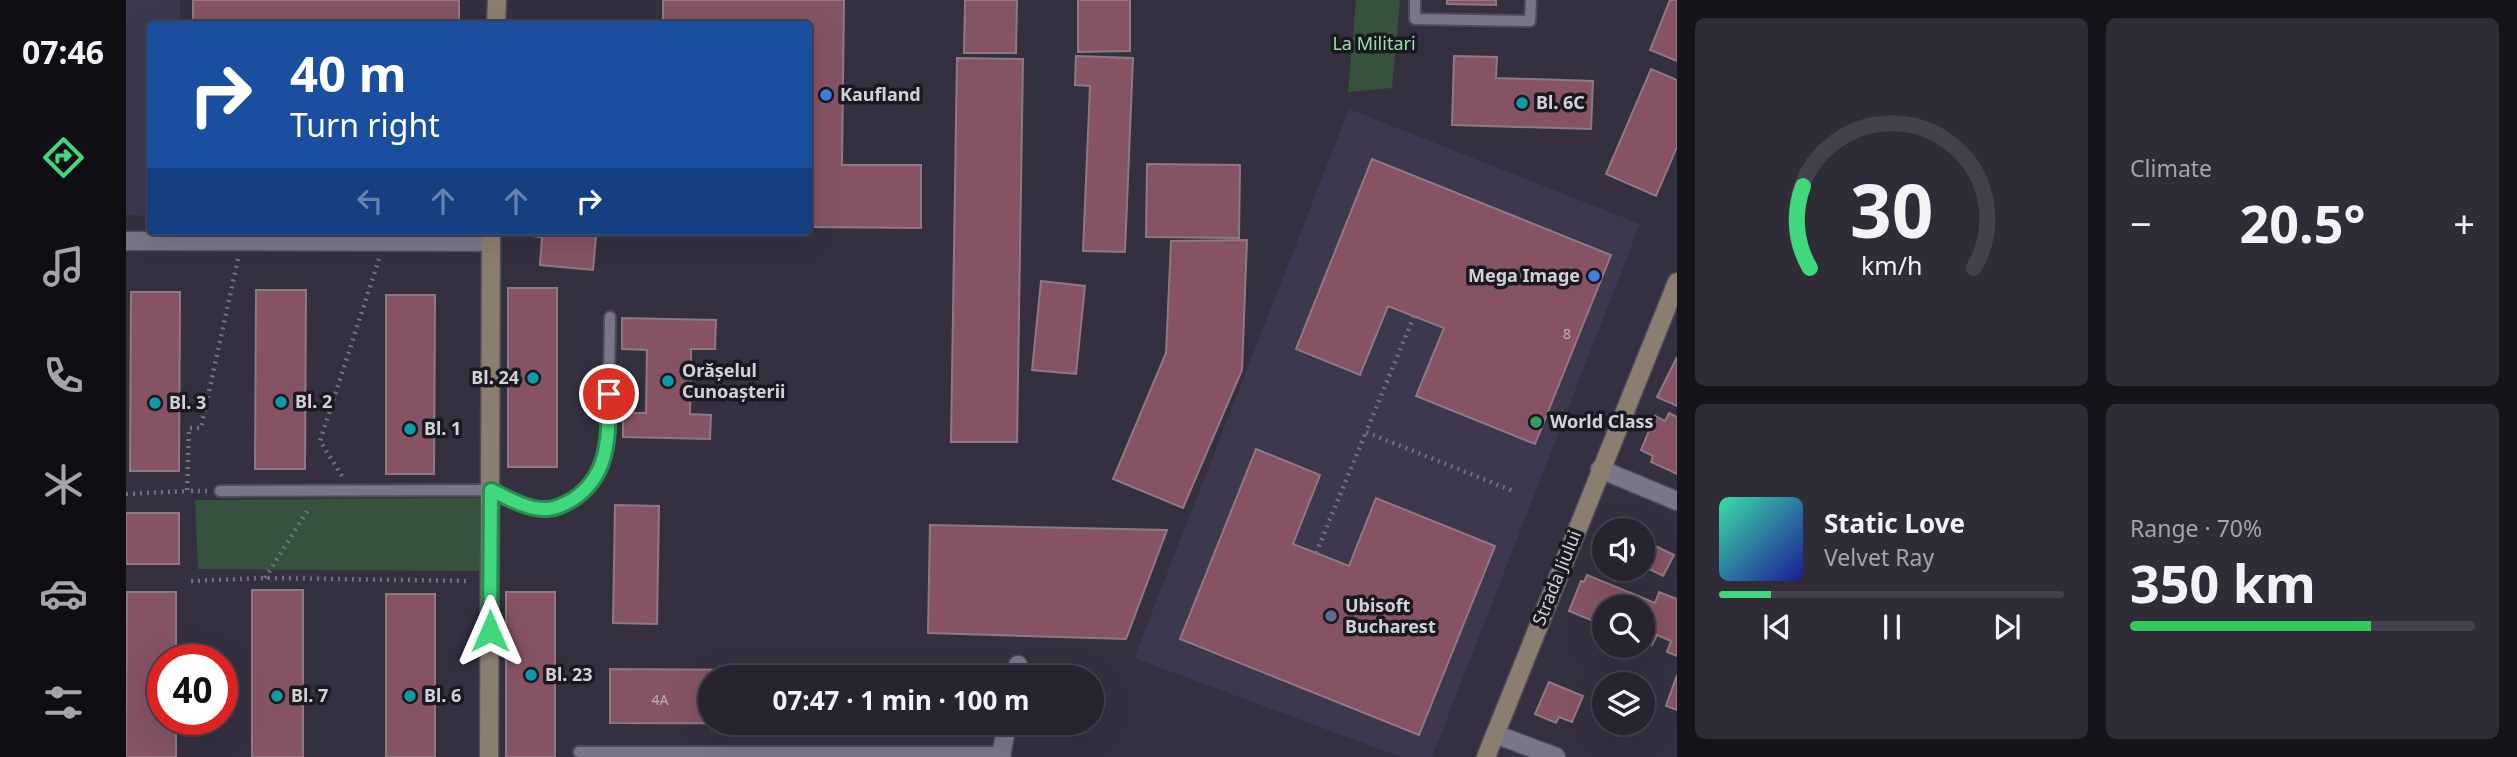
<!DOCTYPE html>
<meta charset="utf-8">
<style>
body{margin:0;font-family:"Noto Sans",sans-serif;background:#2f2c38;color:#f1f3f6;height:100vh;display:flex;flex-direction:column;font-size:26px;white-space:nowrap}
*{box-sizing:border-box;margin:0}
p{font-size:23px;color:#a4a4ab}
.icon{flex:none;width:38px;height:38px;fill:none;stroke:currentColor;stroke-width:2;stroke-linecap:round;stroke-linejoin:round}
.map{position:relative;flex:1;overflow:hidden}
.sheet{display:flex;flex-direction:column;gap:18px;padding:18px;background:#15141a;width:840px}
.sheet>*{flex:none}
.guide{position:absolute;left:21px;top:21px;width:665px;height:214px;border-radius:7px;box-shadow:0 7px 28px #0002,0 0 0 2px #43414c;background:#1a4fa0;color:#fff;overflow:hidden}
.buttons{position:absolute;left:1466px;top:518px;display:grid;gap:14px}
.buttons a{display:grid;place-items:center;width:63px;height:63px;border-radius:50%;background:#272430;box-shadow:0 7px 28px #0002,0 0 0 2px #43414c;font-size:35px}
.speed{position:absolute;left:21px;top:644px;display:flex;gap:14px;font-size:35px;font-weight:700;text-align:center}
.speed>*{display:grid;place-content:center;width:91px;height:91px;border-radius:50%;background:#272430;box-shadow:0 7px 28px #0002,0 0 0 2px #43414c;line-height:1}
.speed .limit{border:10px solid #d22;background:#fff;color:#111}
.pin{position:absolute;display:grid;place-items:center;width:60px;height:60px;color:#fff;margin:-30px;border:4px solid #fff;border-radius:50%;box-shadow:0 2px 7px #0007}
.me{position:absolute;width:77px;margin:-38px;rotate:0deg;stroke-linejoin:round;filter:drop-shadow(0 0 5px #0008)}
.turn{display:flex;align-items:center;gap:24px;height:147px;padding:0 28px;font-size:32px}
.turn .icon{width:91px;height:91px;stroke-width:2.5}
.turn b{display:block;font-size:49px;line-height:60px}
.lanes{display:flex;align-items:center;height:66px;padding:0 28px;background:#0003;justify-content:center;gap:35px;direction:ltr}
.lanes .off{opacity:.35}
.big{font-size:52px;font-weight:700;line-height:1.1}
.sheet .tile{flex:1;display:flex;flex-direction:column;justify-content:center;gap:10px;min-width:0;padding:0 24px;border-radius:10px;background:#2f2c38}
.sheet .dial{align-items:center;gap:0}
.dial svg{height:182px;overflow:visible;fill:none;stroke:#43414c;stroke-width:7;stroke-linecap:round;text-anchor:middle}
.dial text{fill:#f1f3f6;stroke:none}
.song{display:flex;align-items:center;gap:21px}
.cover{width:84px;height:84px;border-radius:10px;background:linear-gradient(135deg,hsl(160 70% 55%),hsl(240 70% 35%))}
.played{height:7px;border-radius:4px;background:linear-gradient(90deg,#41d77c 15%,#43414c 15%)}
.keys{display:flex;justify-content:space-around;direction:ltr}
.heat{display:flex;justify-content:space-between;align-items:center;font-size:38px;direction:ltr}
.charge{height:10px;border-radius:5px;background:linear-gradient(90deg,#34c759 70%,#43414c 0)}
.sheet .tiles{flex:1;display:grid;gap:18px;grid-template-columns:repeat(2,1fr)}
.trip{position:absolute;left:572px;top:665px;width:406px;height:70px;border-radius:35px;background:#272430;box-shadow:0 7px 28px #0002,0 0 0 2px #43414c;font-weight:700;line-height:70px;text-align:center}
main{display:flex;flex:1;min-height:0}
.tabs{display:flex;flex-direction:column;width:126px;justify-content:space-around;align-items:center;background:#100e13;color:#a4a4ab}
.tabs .icon{width:49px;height:49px}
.tabs .current{color:#41d77c}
.tabs b{font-size:32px;color:#f1f3f6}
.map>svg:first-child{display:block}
.built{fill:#3d384e}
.green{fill:#36513c}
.building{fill:#855364;stroke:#8e7980;stroke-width:2}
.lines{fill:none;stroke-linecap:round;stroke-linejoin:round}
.lane-casing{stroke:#4e4c59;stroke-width:14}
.street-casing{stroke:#4e4c59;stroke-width:21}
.secondary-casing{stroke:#4e4c59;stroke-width:21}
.path{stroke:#73707e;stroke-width:4.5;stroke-dasharray:2 5;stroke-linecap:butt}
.lane{stroke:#7a7688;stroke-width:10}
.street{stroke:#7a7688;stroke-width:18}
.secondary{stroke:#8c7d71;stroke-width:18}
.route-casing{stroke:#2a8c51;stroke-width:18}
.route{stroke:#41d77c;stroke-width:12}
.shop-dot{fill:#3f7fe0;stroke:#1b1920;stroke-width:2.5}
.culture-dot{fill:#0f9aa8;stroke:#1b1920;stroke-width:2.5}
.leisure-dot{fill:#2e9e5b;stroke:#1b1920;stroke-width:2.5}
.service-dot{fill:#5c6f8a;stroke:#1b1920;stroke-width:2.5}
.labels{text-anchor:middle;stroke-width:7;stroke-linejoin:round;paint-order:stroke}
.number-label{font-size:14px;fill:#bfb2bd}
.park-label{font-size:18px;fill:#9adea9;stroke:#1b1920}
.poi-label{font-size:18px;font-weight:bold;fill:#d2d1db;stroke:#1b1920;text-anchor:start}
.street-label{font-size:18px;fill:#d2d1db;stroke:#1b1920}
</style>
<main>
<nav class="tabs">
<b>07:46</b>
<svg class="icon current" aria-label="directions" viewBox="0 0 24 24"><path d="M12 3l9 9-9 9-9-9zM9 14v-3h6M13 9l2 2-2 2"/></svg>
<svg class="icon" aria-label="music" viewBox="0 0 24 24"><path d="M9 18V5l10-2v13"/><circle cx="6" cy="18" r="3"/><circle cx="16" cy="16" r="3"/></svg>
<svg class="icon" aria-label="phone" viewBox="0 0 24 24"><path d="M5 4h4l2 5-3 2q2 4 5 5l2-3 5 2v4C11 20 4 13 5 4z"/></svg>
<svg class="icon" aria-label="climate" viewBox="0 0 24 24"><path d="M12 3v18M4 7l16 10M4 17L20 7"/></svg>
<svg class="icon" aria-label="car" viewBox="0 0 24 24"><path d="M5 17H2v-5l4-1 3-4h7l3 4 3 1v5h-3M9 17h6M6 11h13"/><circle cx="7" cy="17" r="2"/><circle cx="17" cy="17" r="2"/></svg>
<svg class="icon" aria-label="filters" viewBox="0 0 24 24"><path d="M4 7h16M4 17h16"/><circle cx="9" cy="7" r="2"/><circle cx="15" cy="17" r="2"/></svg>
</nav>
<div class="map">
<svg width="1551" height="757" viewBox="0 0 1551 757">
<rect width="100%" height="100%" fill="#343040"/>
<path class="built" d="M0 0H54V24H24V216L0 215Z
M1223 109 1514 224 1306 757H1275L1008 658Z"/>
<path class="green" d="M1230 0H1274L1266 88 1222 92Z
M355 498 354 571 72 569 69 500Z"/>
<path class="building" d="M67 0H333V24H67Z
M537 0H718L716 165H795V228L682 227V24H537Z
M839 0H891L890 53H838Z
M952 0H1004V51L952 52Z
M1321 0H1370V5L1321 4Z
M1544 0H1551V61L1524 50Z
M950 56 1007 58 999 252 957 251 964 86 949 85Z
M1328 56 1371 57 1370 78 1467 81 1465 129 1326 125Z
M831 58 897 59 891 442H825Z
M1525 69 1551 80V147L1530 196 1480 174Z
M1246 159 1485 255 1409 444 1290 396 1318 328 1262 306 1234 375 1170 349Z
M1021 164 1114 165 1113 238 1020 237Z
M394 231H448L447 234 470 236 467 270 414 265 416 237 394 235Z
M1121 240 1116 370 1057 508 987 479 1040 353 1045 241Z
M915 281 959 286 950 374 906 370Z
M382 288H431V467H382Z
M130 290H180L179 469H129Z
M5 292H54L53 471H4Z
M260 295H309L308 474H260Z
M496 318 590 320 589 349H565L564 414 585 415 584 439 497 437V413H520L521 350 496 349Z
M1551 357V406L1531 397Z
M1543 413 1551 417V474L1525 462 1527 456 1515 450 1529 416 1539 421Z
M1130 449 1194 475 1167 544 1223 566 1250 498 1369 546 1293 735 1054 639Z
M489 505 533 506 531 624 487 623Z
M0 513H53V564H0Z
M804 525 1041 530 1000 639 802 633Z
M1517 540 1548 555 1537 576 1517 566Z
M1461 575 1529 603 1533 592 1551 599V656L1541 652 1545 641 1531 635 1526 645 1517 642V607H1479V626L1443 611 1455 581 1458 582Z
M126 590H177V757H126Z
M1 592H50V660H37V719H50V757H0Z
M380 592H429V757H380Z
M260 594H309V757H260Z
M484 669 835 671V677H584V723L835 724 484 723Z
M1551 675V710L1540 706Z
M1423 682 1457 696 1446 722 1433 717 1430 723 1409 714Z"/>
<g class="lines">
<defs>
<path id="lane" d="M1289 0V19L1404 21 1405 0
M94 491 364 490C382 498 402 510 422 509 455 507 476 474 482 446L484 317
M453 752H875"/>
<path id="street" d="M0 241 365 242
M1474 469 1551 501
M889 677 892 665
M1369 734 1430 757
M875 757 881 723"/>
<path id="secondary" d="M370 24 371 0
M363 757 365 231
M1360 757 1551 282"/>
</defs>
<use href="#lane" class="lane-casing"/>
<use href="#street" class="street-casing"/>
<use href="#secondary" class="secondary-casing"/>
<path class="path" d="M1288 316 1240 432 1387 491
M216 476 194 441 253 259
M81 491H61L63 428H75L112 259
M0 494 61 491
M1190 553 1240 432
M139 578 183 508
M65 581 139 578 344 581"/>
<use href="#lane" class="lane"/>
<use href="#street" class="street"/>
<use href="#secondary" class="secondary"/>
</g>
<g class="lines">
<defs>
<path id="route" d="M364 631 365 490C382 498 401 510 421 509 430 509 438 504 446 500 485 475 482 435 483 394"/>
</defs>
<use href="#route" class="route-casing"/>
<use href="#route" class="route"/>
</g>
<g class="shop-dot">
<circle cx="700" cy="95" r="7"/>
<circle cx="1468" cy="276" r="7"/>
</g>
<g class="culture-dot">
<circle cx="1396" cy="103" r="7"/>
<circle cx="407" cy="378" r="7"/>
<circle cx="542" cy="381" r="7"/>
<circle cx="155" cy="402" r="7"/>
<circle cx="29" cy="403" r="7"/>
<circle cx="284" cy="429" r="7"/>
<circle cx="405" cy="675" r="7"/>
<circle cx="151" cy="696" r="7"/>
<circle cx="284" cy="696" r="7"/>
</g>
<circle class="leisure-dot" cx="1410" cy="422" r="7"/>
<circle class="service-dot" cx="1205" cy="616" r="7"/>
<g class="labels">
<g class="number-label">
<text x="1441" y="339">8</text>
<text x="534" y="705">4A</text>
</g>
<g class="park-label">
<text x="1248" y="50">La Militari</text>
</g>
<g class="poi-label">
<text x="714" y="101">Kaufland</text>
<text x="1410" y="109">Bl. 6C</text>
<text x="1454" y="282" text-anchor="end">Mega Image</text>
<text x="556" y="377">Orășelul<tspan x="556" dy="21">Cunoașterii</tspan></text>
<text x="393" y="384" text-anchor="end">Bl. 24</text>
<text x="169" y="408">Bl. 2</text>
<text x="43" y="409">Bl. 3</text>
<text x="1424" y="428">World Class</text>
<text x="298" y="435">Bl. 1</text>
<text x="1219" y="612">Ubisoft<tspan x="1219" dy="21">Bucharest</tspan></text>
<text x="419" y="681">Bl. 23</text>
<text x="165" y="702">Bl. 7</text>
<text x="298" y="702">Bl. 6</text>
</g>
<g class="street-label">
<text transform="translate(1431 578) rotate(-68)" y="6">Strada Jiului</text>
</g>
</g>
</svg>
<div class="buttons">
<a><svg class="icon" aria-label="sound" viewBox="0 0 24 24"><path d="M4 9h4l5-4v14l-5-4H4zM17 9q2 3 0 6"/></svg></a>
<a><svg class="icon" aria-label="search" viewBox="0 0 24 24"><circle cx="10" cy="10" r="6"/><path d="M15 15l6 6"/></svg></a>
<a><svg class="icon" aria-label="layers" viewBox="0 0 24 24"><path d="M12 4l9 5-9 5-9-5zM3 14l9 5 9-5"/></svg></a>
</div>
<div class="speed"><div class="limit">40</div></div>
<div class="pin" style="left:483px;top:394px;background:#d93025"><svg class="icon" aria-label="arrive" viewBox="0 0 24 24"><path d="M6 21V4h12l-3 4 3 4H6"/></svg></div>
<svg class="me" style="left:364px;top:631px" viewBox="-20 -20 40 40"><path d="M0-17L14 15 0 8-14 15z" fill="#41d77c" stroke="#fff" stroke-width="4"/></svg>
<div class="trip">07:47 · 1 min · 100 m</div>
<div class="guide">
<div class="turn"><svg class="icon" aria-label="right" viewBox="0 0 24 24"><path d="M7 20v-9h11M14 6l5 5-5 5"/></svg><div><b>40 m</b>Turn right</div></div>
<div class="lanes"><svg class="icon off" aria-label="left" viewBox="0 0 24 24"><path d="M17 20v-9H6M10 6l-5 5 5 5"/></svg><svg class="icon off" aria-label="ahead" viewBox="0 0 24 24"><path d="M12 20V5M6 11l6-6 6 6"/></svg><svg class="icon off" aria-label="ahead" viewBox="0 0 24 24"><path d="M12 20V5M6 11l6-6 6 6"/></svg><svg class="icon" aria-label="right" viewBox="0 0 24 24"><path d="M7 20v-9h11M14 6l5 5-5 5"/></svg></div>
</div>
</div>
<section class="sheet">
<div class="tiles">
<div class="tile dial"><svg viewBox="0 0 100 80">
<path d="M14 69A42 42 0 1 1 86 69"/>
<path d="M14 69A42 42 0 0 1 11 33" stroke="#41d77c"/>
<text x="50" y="56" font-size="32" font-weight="700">30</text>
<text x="50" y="72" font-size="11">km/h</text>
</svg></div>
<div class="tile"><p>Climate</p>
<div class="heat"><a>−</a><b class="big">20.5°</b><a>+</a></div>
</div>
<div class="tile">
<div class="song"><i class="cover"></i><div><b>Static Love</b><p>Velvet Ray</p></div></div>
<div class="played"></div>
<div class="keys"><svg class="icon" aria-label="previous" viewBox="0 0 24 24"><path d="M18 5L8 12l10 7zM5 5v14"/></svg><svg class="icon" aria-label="pause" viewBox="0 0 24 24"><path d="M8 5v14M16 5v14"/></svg><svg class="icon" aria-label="next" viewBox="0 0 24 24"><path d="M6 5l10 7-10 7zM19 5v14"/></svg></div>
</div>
<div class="tile"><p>Range · 70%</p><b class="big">350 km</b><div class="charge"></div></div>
</div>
</section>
</main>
